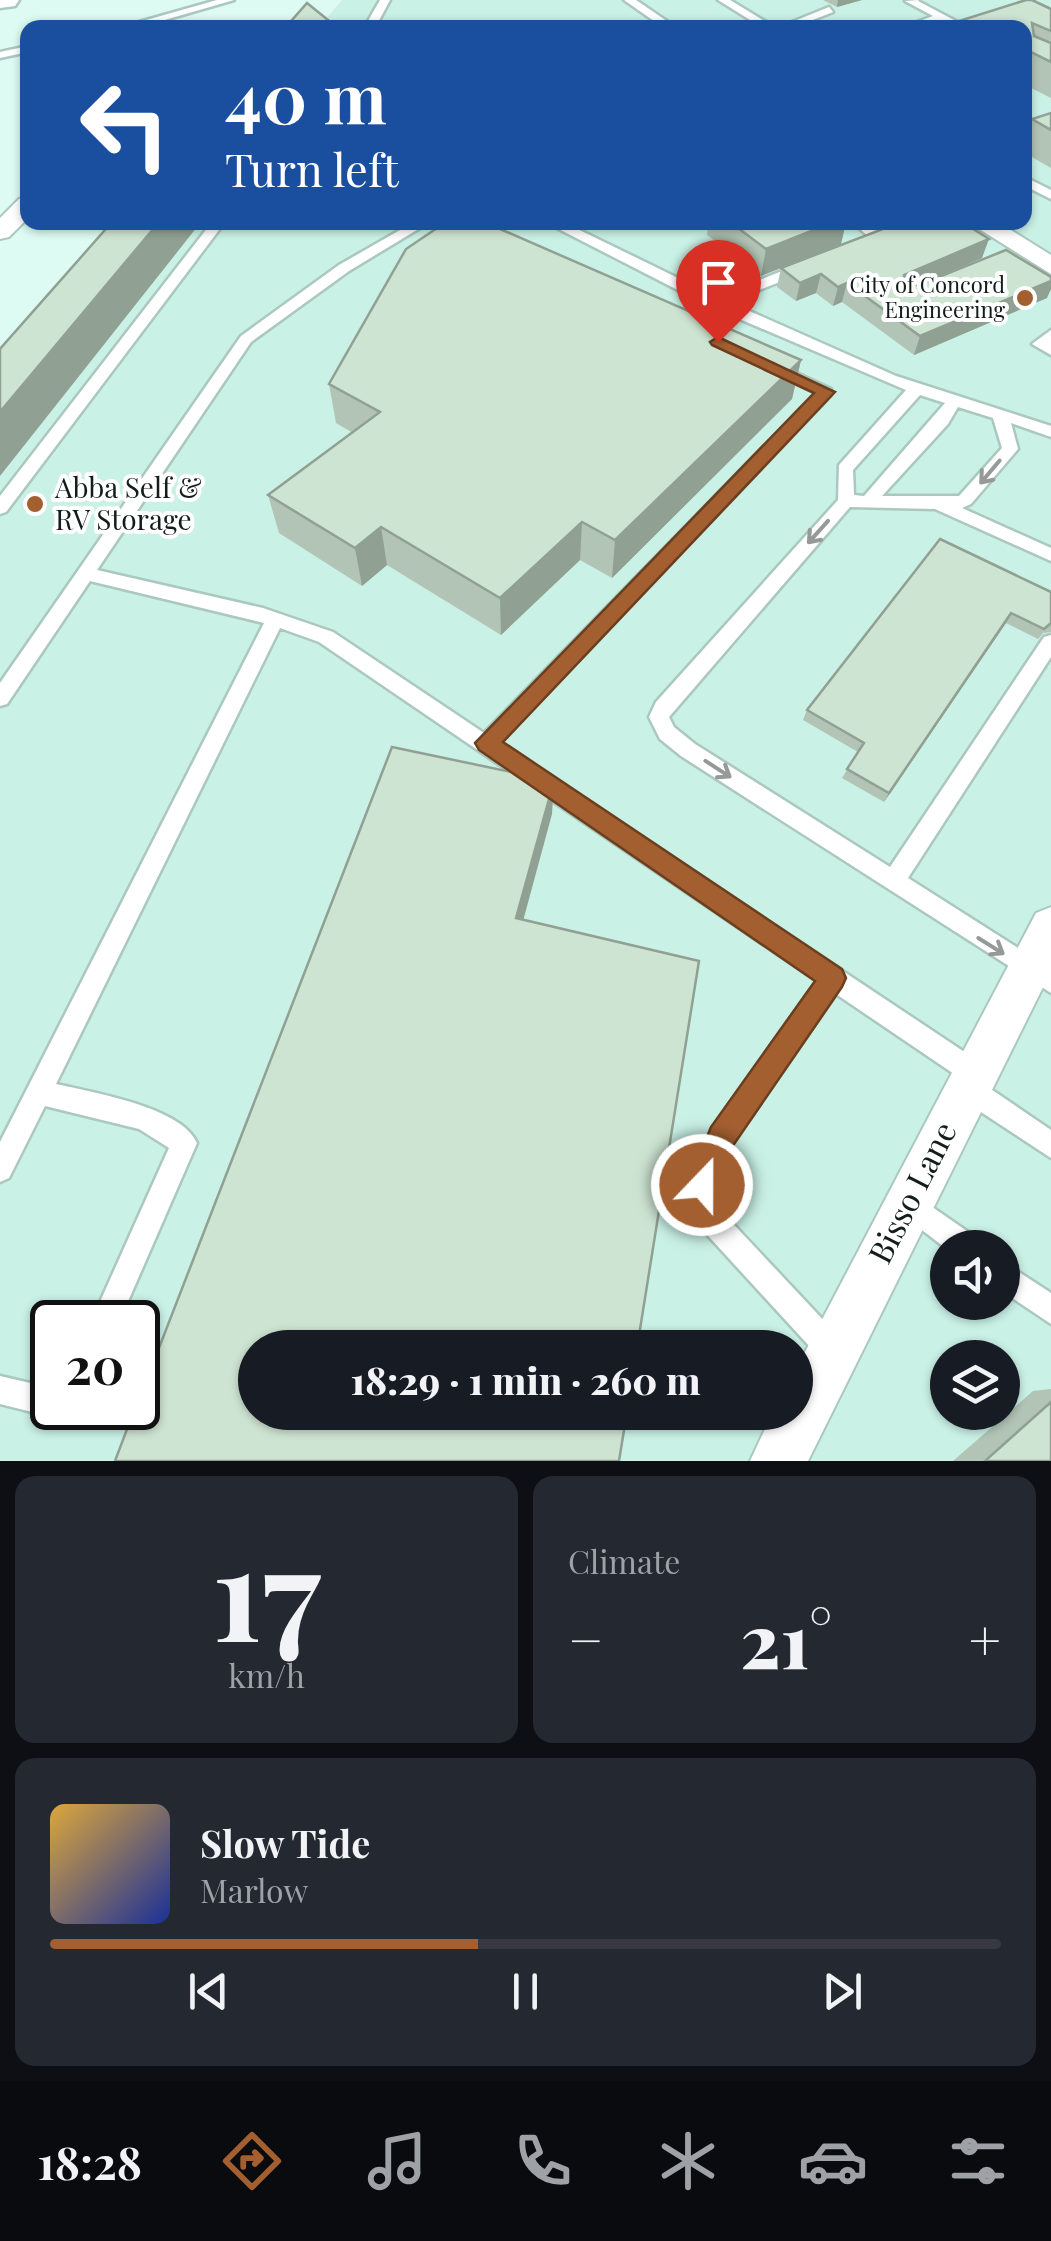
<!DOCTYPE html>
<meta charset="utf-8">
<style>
body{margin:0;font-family:"Playfair Display",serif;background:#242831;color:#f1f3f6;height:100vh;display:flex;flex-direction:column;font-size:38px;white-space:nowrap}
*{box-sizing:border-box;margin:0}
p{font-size:32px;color:#9ea1a6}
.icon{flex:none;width:55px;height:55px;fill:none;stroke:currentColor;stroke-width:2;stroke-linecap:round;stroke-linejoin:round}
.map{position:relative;height:1461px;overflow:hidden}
.side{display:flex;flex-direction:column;gap:15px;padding:15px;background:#0d0f14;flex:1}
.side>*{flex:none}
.banner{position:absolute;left:20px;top:20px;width:1012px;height:210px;border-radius:20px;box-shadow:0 2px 8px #0004;background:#1a4fa0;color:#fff;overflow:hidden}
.controls{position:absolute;left:930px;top:1230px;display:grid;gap:20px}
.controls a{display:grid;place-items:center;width:90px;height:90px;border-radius:50%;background:#171b24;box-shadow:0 2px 8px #0004;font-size:50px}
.speed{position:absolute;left:30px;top:1300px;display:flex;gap:20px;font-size:50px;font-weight:700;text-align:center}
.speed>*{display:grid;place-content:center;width:130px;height:130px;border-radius:50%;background:#171b24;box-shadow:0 2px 8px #0004;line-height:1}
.speed .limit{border:5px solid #111;border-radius:15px;background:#fff;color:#111}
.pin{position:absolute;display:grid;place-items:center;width:85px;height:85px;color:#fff;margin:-102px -42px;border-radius:50% 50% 50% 0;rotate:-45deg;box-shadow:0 0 10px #0007}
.pin .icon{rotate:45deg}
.me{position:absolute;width:110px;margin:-55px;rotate:22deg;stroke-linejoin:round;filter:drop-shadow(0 0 8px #0008)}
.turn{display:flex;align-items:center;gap:35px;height:210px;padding:0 40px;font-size:45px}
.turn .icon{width:130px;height:130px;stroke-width:2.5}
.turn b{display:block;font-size:70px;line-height:85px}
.big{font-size:75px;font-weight:800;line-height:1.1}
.side .widget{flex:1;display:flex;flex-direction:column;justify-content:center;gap:15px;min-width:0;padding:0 35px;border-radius:20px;background:#242831}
.side .dial{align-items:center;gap:0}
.dial b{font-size:130px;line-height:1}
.song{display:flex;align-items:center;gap:30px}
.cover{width:120px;height:120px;border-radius:15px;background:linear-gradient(135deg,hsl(40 70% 55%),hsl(230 70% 35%))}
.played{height:10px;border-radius:5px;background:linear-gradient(90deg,#a35f30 45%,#363941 45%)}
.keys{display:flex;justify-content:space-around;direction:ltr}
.heat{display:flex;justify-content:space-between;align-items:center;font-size:55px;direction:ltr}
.side .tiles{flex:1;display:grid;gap:15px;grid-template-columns:1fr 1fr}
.widget:last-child{grid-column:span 2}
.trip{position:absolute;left:238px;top:1330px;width:575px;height:100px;border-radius:50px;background:#171b24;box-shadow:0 2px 8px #0004;font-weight:800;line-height:100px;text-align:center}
.tabs{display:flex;height:160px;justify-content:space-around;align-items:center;background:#090b0e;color:#9ea1a6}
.tabs .icon{width:70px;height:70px}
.tabs .current{color:#a35f30}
.tabs b{font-size:45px;color:#f1f3f6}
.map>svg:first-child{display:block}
.built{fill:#caf1e6;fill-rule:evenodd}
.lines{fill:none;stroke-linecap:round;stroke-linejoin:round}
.service-casing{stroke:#abc8bf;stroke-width:5}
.minor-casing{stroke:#abc8bf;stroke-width:4}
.motorway-casing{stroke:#abc8bf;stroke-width:5}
.service{fill:#fff;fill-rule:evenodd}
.minor{fill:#fff;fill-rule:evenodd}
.motorway{fill:#fff;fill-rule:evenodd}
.wall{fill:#b1c4b5}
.shaded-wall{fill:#90a093}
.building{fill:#cee4d2;stroke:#90a093;stroke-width:2.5}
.oneway{stroke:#959a98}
.route{fill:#a35f30;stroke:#6a3e1f;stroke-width:2.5}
.poi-dot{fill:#a35f30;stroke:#fff;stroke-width:4}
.labels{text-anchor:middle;stroke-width:8;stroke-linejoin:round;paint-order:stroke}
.far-poi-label{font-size:22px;fill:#131e1b;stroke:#fff;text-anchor:end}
.poi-label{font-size:28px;fill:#131e1b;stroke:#fff;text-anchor:start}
.near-street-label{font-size:32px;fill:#131e1b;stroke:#fff}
</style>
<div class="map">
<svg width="1051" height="1461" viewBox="0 0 1051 1461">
<rect width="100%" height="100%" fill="#ddfbf2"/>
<path class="built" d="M342 0H1051V1461H0V405L154 223 1025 222V28L319 27ZM948 1248H1002V1302H948ZM52 1322H138V1408H52ZM255 1348H795V1412H255ZM948 1358H1002V1412H948Z"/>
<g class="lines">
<defs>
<path id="service" d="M217 0H234L137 28H118Z
M380 0H390L375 28H364Z
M624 0H636L677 28H664Z
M718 0H730L776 28H763Z
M919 0 918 1 969 28H955L941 21 919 28H901L933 16 905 1Z
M829 7 833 12 800 25 803 28H790L787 24Z
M28 46V52L0 58V52Z
M1051 115V123L1025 133V125Z
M1025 177 1051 190V199L1025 186Z
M212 222H225L6 512 0 514V496Z
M414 222H430L349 271 251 342 97 570 263 608 333 632 484 733 816 393 767 370V364H777L831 389V395L500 743 984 1065 987 1074 982 1083 1051 1130V1158L958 1097 955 1088 960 1078 836 994 731 1145 715 1185 722 1212 842 1340 846 1350 842 1360 832 1364 822 1360 701 1228 689 1185 712 1128 817 981 319 642 280 628 56 1084C91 1092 182 1107 197 1143L119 1322H91L169 1148 139 1129 45 1106 9 1178 0 1182V1142L264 623 90 581 7 704 0 706V683L241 336 339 265Z
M545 222H563L717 297 797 265H807V271L729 302 896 376 1051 426V437L1011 423 1018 449 971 504 962 508 1051 548V561L935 509 850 507 669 717 674 727 695 744 890 867 1044 637 1051 635V657L908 878 1051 969V993L681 756 660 739 649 717 656 702 838 500 839 465 906 390 709 306ZM920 395 945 403 864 496 854 495 853 470ZM958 407 993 418 1002 448 959 496H882L948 424Z
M852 222H867L885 238 867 248H857V242L869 237Z
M1051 330V355L1032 344Z
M909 1191 977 1238 980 1248 948 1250 900 1213 896 1204 900 1195Z
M1002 1261 1051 1293V1324L1002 1291Z
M0 1376 52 1388V1408H64L62 1412 52 1417 0 1404Z"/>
<path id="minor" d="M28 197V218L9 237 0 239V218L19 199Z
M968 222H998L1051 255V274Z
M1051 907V971L808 1461H750L773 1412H795V1371L1036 913Z"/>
<path id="motorway" d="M0 0H19L15 6 0 8Z"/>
</defs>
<use href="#service" class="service-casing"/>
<use href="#minor" class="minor-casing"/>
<use href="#motorway" class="motorway-casing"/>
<use href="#service" class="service"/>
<use href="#minor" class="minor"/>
<use href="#motorway" class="motorway"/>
</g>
<path class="wall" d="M823 0H862L837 7Z
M1051 9V98L1025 85V28Z
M1051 113V168L1025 153V137L1032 119Z
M704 222H846L841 244 761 276 707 235 708 226Z
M982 258 921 284 1047 298 914 355 842 302 833 306 816 293 796 301 777 287 781 268Z
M801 360 792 399 612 578 580 560 501 635 387 565 362 586 279 533 268 495 353 433 336 423 329 384Z
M1051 592V632L1043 633 1038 639 1006 623 884 802 842 778 858 752 803 720 807 710Z
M1051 1389V1461H953L1033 1391Z"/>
<path class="shaded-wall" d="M838 0H862L837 7Z
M159 222H201L0 476V412Z
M834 222H846L841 244 761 276 766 249Z
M989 239 982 258 898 294 904 275Z
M821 274 816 293 796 301 800 283Z
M1051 281V289L1047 298 914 355 920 336Z
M847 283 842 302 833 306 838 287Z
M801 360 792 399 612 578 615 540Z
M582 522 580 560 501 635 500 598Z
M381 527 387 565 362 586 355 548Z
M1011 613 1006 623 884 802 889 793Z
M554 781 552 814 516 947V918Z"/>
<path class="building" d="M1026 0H1032L1051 9V31L1032 23 1034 36 1051 43V62L1025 49V28H937Z
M307 3 328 20 322 28H285Z
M1051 113V130L1032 119Z
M112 222H159L0 412V349Z
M446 222H484L801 360 615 540 582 522 500 598 381 527 355 548 268 495 380 412 329 384 406 249Z
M730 222H834L766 249Z
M901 222H962L989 239 904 275V282L919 285 1006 250 1051 277V281L920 336 847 283 838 287 821 274 800 283 781 268Z
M940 539 1051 592V623L1044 629 1011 613 889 793 847 769 864 743 807 710Z
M392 747 554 781 516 918 699 961 637 1348H255V1412H627L619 1461H115L135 1408H138V1402Z
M1051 1402V1461H985Z"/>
<defs><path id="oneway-shaft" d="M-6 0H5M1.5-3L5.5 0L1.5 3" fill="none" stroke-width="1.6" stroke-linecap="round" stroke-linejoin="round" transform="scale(2.5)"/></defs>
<g class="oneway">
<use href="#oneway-shaft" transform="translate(990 472) rotate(130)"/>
<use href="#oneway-shaft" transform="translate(818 532) rotate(132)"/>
<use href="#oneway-shaft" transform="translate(718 769) rotate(33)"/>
<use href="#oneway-shaft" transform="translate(991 946) rotate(32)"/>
</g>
<path class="route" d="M718 337 835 392 503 742 842 969 846 978 842 987 732 1147 713 1195 702 1200 692 1195 687 1185 711 1127 815 981 479 750 475 743 814 393 712 345 710 342Z"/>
<g class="poi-dot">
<circle cx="1025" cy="298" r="10"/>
<circle cx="35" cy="504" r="10"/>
</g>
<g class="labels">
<g class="far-poi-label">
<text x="1005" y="293">City of Concord<tspan x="1005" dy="25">Engineering</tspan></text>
</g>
<g class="poi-label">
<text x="55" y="498">Abba Self &amp;<tspan x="55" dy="32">RV Storage</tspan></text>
</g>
<g class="near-street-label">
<text transform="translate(913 1193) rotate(-63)" y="11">Bisso Lane</text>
</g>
</g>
</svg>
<div class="controls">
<a><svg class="icon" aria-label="sound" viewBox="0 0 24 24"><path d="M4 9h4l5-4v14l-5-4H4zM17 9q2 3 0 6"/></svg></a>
<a><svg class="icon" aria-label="layers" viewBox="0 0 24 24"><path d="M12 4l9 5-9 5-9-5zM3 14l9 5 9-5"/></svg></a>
</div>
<div class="speed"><div class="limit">20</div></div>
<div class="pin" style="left:718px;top:342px;background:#d93025"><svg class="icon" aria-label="arrive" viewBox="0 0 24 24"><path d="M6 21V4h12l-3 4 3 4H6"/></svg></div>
<svg class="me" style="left:702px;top:1185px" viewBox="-20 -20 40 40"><circle r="17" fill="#a35f30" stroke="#fff" stroke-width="3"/><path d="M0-11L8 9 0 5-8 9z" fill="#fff"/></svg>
<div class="trip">18:29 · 1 min · 260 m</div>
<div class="banner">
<div class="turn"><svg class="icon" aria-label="left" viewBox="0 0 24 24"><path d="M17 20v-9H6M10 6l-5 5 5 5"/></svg><div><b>40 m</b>Turn left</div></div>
</div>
</div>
<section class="side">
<div class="tiles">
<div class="widget dial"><b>17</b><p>km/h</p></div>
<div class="widget"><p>Climate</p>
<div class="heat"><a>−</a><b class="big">21°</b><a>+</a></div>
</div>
<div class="widget">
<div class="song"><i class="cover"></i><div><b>Slow Tide</b><p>Marlow</p></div></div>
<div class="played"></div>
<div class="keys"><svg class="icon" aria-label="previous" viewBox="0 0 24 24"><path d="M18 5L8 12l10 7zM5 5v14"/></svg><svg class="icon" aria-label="pause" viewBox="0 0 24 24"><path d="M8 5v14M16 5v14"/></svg><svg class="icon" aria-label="next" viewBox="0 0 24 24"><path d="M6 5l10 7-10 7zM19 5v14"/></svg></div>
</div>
</div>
</section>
<nav class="tabs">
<b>18:28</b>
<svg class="icon current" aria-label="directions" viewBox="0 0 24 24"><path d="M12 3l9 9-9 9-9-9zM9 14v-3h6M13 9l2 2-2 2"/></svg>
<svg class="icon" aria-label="music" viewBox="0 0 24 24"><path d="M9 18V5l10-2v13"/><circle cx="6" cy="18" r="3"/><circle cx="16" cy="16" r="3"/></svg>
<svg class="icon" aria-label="phone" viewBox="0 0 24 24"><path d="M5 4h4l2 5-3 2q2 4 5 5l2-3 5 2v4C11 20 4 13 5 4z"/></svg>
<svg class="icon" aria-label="climate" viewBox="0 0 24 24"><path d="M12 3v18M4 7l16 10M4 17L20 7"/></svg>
<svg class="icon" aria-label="car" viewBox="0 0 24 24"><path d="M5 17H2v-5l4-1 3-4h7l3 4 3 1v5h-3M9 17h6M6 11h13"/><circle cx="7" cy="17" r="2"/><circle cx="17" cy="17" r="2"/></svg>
<svg class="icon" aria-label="filters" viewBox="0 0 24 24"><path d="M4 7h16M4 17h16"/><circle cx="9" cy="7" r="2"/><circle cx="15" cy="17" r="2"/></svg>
</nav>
